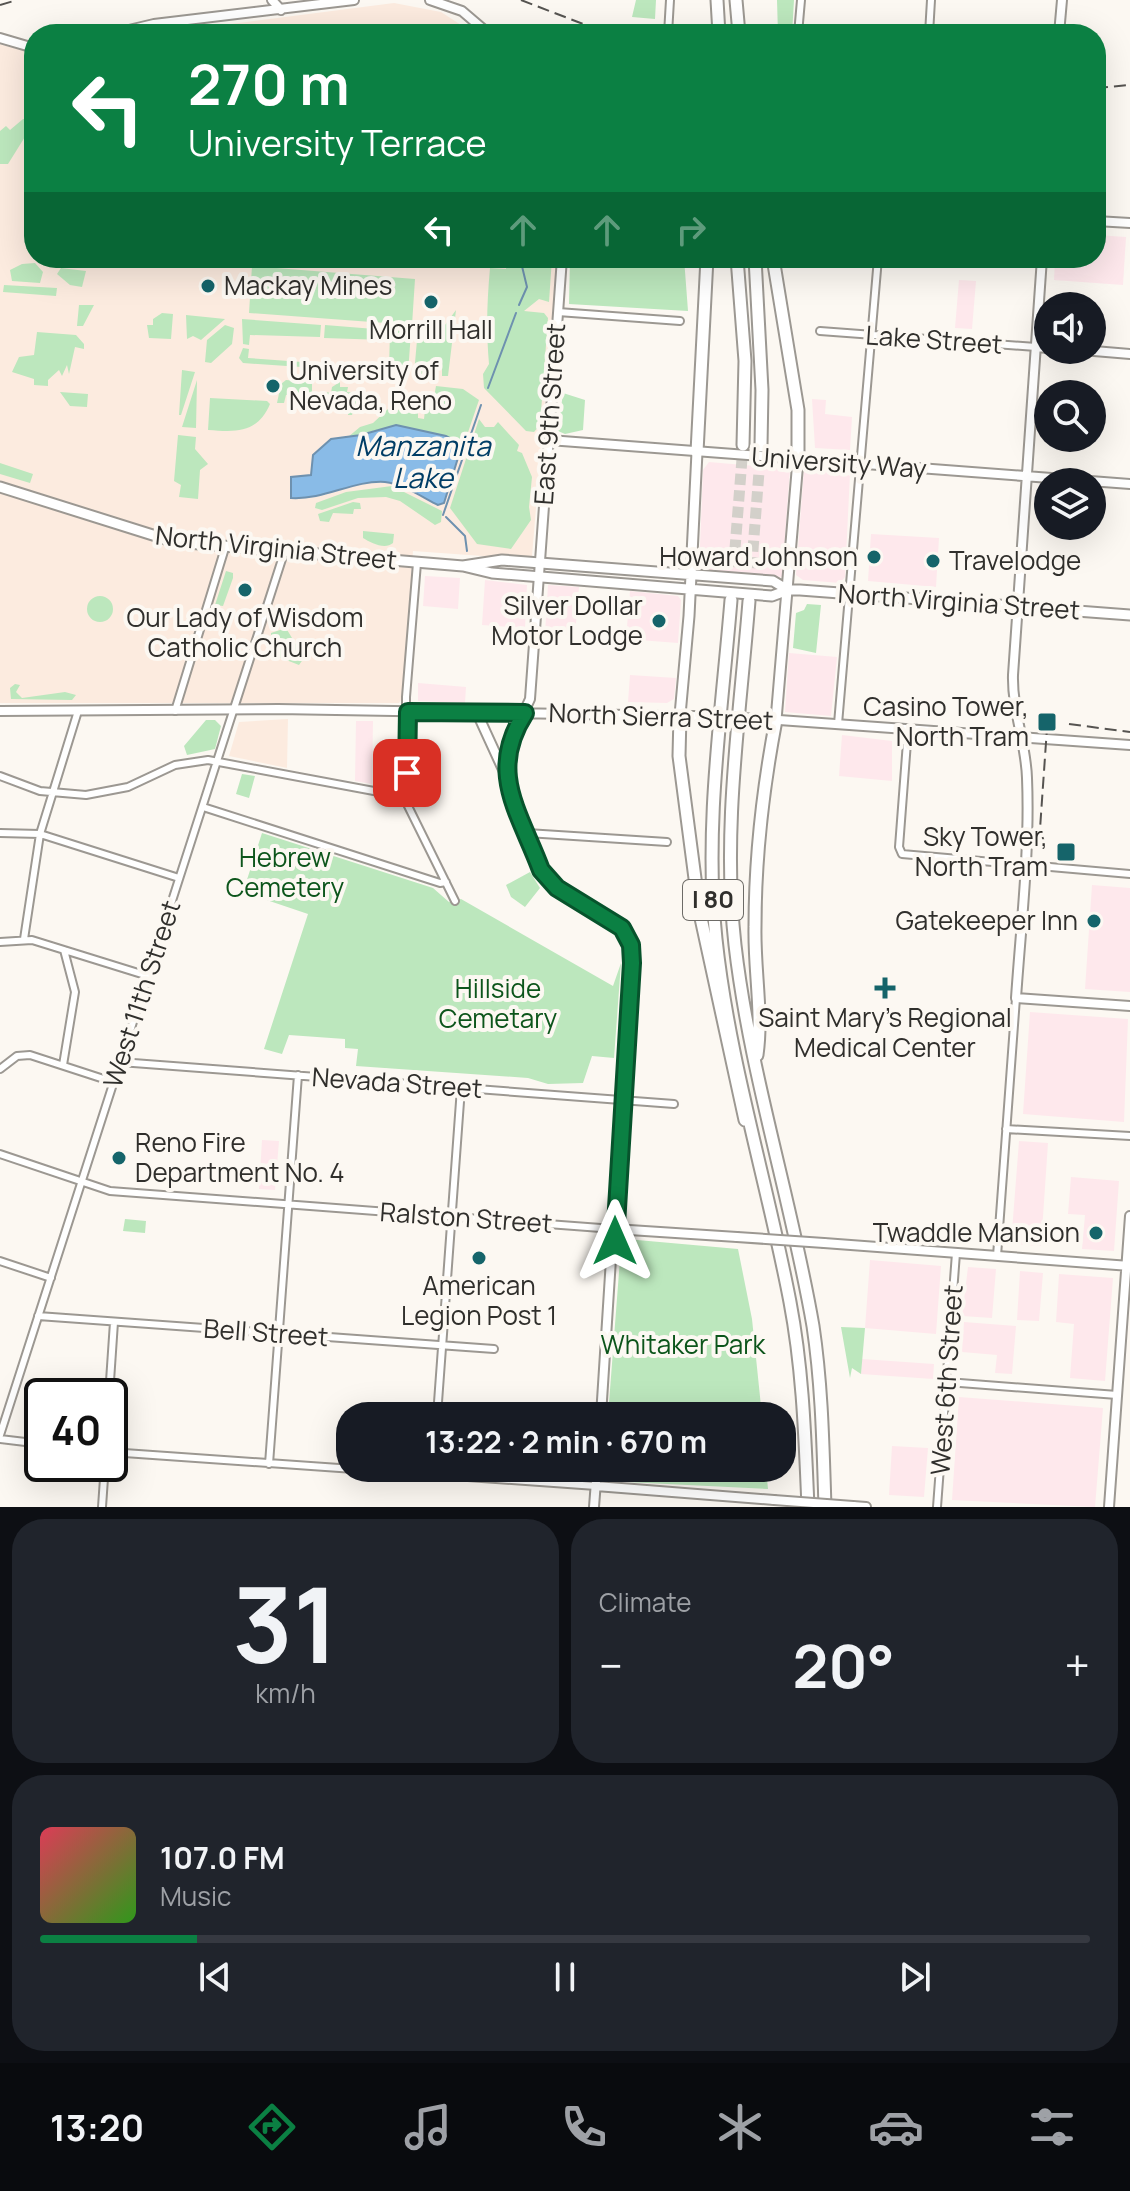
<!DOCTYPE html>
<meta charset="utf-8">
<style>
body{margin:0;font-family:Manrope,sans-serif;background:#20242c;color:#f1f3f6;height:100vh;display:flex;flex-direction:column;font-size:30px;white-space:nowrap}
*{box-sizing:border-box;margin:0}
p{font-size:26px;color:#9ea1a6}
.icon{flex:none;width:44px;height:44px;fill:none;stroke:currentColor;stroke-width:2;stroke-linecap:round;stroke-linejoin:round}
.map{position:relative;height:1507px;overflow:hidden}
.sheet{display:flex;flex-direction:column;gap:12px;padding:12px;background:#0d0f14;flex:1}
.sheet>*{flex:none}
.banner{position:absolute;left:24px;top:24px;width:1082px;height:244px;border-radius:32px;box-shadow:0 8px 32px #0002;background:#0b8043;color:#fff;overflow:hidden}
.fabs{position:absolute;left:1034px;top:292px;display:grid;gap:16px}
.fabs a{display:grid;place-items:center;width:72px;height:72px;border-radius:50%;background:#171b24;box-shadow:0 8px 32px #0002;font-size:40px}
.speed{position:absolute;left:24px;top:1378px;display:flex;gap:16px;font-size:40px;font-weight:700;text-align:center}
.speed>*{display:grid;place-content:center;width:104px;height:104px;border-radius:50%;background:#171b24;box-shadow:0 8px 32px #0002;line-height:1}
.speed .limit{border:4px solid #111;border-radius:12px;background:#fff;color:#111}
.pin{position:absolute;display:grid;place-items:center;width:68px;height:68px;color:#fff;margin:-34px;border-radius:16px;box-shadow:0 4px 12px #0006}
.me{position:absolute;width:88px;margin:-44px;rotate:0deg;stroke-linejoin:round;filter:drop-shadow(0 0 6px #0008)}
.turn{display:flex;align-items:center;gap:28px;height:168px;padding:0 32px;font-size:36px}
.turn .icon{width:104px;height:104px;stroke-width:2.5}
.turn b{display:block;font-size:56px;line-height:68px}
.lanes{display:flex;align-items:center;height:76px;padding:0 32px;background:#0003;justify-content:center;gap:40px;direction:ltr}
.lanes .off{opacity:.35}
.big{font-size:60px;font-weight:700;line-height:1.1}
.sheet .card{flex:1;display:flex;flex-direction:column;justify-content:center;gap:12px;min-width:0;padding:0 28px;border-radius:32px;background:#20242c}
.sheet .dial{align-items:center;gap:0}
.dial b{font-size:104px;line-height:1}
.song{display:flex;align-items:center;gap:24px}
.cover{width:96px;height:96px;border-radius:12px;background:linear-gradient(135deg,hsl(350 70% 55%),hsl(110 70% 35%))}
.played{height:8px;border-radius:4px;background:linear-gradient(90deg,#0b8043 15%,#363941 15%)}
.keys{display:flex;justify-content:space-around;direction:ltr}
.heat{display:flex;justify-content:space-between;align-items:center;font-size:44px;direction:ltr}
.sheet .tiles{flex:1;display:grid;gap:12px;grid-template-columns:1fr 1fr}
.card:last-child{grid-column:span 2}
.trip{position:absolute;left:336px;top:1402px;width:460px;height:80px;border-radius:32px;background:#171b24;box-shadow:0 8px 32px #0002;font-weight:700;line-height:80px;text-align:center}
.tab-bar{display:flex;height:128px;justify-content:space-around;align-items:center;background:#090b0e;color:#9ea1a6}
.tab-bar .icon{width:56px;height:56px}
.tab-bar .current{color:#0b8043}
.tab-bar b{font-size:36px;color:#f1f3f6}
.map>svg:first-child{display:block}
.commercial{fill:#fee8ec}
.education{fill:#fcebdf}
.green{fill:#bce7bd}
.water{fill:#89bbe7;stroke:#6e91af;stroke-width:2}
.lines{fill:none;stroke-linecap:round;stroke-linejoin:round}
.stream{stroke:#6e91af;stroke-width:2}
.highway-tunnel{stroke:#d3d0ca;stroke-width:11;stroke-dasharray:11 5.5;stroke-linecap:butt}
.street-casing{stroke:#9c9892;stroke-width:10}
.secondary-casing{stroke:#9c9892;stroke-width:12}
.primary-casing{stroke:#9c9892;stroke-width:13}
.highway-casing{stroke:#9c9892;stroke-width:15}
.street{stroke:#fff;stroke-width:6}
.secondary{stroke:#fff;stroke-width:8}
.primary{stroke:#fff;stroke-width:9}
.highway{stroke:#fff;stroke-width:11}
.rail{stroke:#565451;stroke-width:2;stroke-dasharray:12 6;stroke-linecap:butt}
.secondary-bridge-casing{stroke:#9c9892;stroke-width:12;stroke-linecap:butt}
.secondary-bridge{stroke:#fff;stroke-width:8}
.route-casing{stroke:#07532c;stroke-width:20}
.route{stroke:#0b8043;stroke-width:14}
.poi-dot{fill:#15646a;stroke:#fcf8f2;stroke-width:3}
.labels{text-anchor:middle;stroke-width:8;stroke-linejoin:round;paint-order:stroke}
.shield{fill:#fcf8f2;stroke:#6d6b67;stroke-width:2}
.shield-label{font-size:24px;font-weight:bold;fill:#302f2c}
.poi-label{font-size:26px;fill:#302f2c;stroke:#fcf8f2;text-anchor:end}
.street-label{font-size:26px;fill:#302f2c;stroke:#fcf8f2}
.park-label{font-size:26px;fill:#0c551b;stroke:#fcf8f2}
.water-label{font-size:28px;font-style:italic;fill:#003d66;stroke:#fcf8f2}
</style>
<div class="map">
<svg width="1130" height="1507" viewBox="0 0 1130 1507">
<rect width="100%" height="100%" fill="#fcf8f2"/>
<path class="commercial" d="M1096 235 1126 237 1123 285 1054 280 1055 258H1096Z
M959 280 976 281 972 329 955 328Z
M812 399 826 400 825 414 852 417 850 450 815 448Z
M709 462 790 469 782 577 699 571 703 470Z
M804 469 850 474 845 577 840 583 803 580 796 575Z
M871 534 939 538 936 587 868 581Z
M425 576 460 578 458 609 423 606Z
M485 580 527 585 525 628 482 625Z
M548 585 579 587 575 635 545 634Z
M630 591 678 596 681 600 678 643 626 639Z
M789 653 837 657 831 716 785 712Z
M630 675 676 678 674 699 667 703 628 702Z
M418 683 466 687 465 703 418 701Z
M356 721H373L372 784 355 781Z
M842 735 892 741V781L839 776Z
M1092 885 1130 888V992L1085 989Z
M1030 1012 1128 1019 1124 1122 1023 1114Z
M262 1140 279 1141 275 1190 259 1189Z
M1019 1141 1048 1143 1041 1246 1011 1244Z
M1071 1177 1119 1181 1114 1251 1082 1249 1085 1215 1068 1214Z
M870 1260 941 1266 936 1334 865 1328Z
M968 1267 996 1269 992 1318 962 1316Z
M1020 1271 1043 1273 1039 1321 1017 1320Z
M1059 1274 1113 1278 1105 1381 1070 1378 1074 1324 1056 1322Z
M964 1322 1016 1326 1012 1374 995 1373 997 1355 962 1352Z
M862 1359 934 1364 933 1379 861 1374Z
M959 1397 1103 1408 1095 1507 952 1500Z
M892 1446 928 1448 924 1497 889 1495Z"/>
<path class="education" d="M394 3 441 12 475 34H153Z
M0 44 34 54V258H557L532 556 525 559 413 551 403 697 399 703H0Z
M288 719 287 768 229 756 239 722Z"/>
<path class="green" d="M636 0H656L655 19 632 17Z
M777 0H794L792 34H778Z
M23 119H29L33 124 8 164H0V131L6 126 10 130Z
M507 258H552L549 302 539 299 524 311 544 313 548 318 540 425 534 432 526 431 484 388 483 374 489 364C486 329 487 302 490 268L506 269Z
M570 258H684L688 311 569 304Z
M187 259 231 262V268L188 266 183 263Z
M35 263 43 272 40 283 12 281 10 270 22 264Z
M252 266 415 279 412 325 249 313Z
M61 268 86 271 82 287 70 285 57 274Z
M4 285 57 288 56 296 3 292Z
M79 305H94L83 326H49H77Z
M456 310 448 376H442V367L424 365 422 374H414L418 329H442Z
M162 313 173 314 171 339 149 338 147 325H153V319Z
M186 315 225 319 201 340 193 336 187 339Z
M242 319 321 325 320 337 250 335 249 345 243 344Z
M225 325 234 328 232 344 211 363 205 362 207 340Z
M325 325 387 330 385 340 324 338Z
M390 330 411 332 408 373 389 370Z
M37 332 76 335 84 344V349L75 347 69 374 67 365 62 376 59 370 48 380V386L34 385V379L12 372 19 357 34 355Z
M243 348 249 349 248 358 316 363V368L243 363 239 358Z
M182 370 195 372 181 415H179Z
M197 380 196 428 182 427Z
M286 380 312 382V397L286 395 284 403H277L281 384Z
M340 382V387H348L347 392 359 393 352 415H348L349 401 324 399 325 392 331 393 332 387Z
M436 386 463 389 479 400 463 447 397 425 348 437 360 427 373 423 388 409 418 411V418L424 419 425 410 432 408Z
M60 392 88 394 87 407 70 406Z
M563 393 585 400 583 430 565 434 558 431Z
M210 398 267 401 270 404C257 434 236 432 208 430Z
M479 419 485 427H494L498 422 519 445 517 451 522 453 532 477 529 507 531 520 511 549 477 544 450 508Z
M178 435 196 437 195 449 208 464 200 470 198 499 179 497 181 485 174 481Z
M0 463 33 474 30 483 0 474Z
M392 486 442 511 441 522 435 525 400 501 386 497 358 498 322 510 315 508 316 503 346 492Z
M353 502 360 503 361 509H354L353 514 333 513 329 522 320 521 318 514Z
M363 531 394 534 393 543C385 550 371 543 363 538Z
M226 571 233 573V578L223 606 215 605Z
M87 609a13 13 0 1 1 26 0a13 13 0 1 1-26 0Z
M807 604 821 605 816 653 793 648 796 613 804 610Z
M286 628 304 658 299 665 271 654V633Z
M15 684 20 685 16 692 22 698 65 692 76 695 72 700 11 699 10 688Z
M206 720H215L221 726 215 749 187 755 184 746Z
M242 774 255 776 249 798 236 794Z
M262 833 433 888 449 902 461 899 613 986 621 963 614 1058 592 1056 583 1083 548 1084 528 1078 356 1066 358 1049 345 1048V1039L289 1035 282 1054 264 1049 308 914 243 892Z
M530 872 540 888 525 907 511 897 506 885Z
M125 1219 146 1221 145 1233 123 1231Z
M626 1239 738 1249 752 1319 762 1416H608L621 1246Z
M841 1327 865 1328 861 1374 852 1368 850 1378Z
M604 1468H766L768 1489 606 1481Z"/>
<path class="water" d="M396 425 446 436 462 445 444 503 438 505C422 497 403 484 385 482 353 480 325 500 291 498V477L311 475 313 455 331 439 361 435Z"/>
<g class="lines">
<path class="stream" d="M519 305 527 287 520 258
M488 388 516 313
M443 515 481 405
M446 517 465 536 467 551"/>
<path class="highway-tunnel" d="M731 600 743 446
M749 601 761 446"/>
<defs>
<path id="street" d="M668 34 670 0
M798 34 801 0
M929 34 931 0
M558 312 680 321
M820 331 1036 347
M417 563 406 697V802L455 901
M175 711 225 548
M838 724 878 258
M908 729 899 847 902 854 1130 874
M0 776 40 791 86 795 128 787 175 765 208 760 406 797
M203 807 440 883 446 882
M0 833 40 834 179 878
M527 833 667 842
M24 939 40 834 78 711
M0 942 32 940 148 976
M120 1062 674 1104
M63 1065 75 992 64 950
M0 1069 17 1056 30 1055 113 1082
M1006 1129 1130 1136
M0 1154 110 1191 614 1229
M997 1256 1016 998
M0 1261 51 1278
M38 1316 494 1349
M947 1382 1117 1395
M109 1396 114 1322
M437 1416 461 1088
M0 1435 284 553
M0 1439 42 1444
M110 1452 596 1486
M269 1464 298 1075
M102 1507 105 1464
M937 1507 956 1253"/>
<path id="secondary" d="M272 0 281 10
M430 0 462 11 489 34
M112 34 154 24 354 0
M1059 34 1062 0
M0 38 34 48
M1096 221 1130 223
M562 258 530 699 509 744 505 768 541 870 557 888 622 928 631 945 601 1416
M1042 258 1013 675C1012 710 1026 743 1027 778 1030 850 1021 925 1016 998L1130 1006
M1036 347 1048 348
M1082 350 1130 354
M549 440 1130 484
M0 711 278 709 692 716
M477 713 505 774
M765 719 1130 745
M614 1229 737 1237
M824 1243 1130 1266
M596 1486 774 1500
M853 1506 866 1507
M594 1507 597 1468
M1109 1507 1130 1216"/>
<path id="primary" d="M0 487 175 542 463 566 502 560 773 581 788 590
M463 566 492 573 772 596 788 590H800L1130 615
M680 715 689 616 697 452
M776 720 798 460"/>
<path id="highway" d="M717 0 719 34
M736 0 739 34
M737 258 745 361 743 445
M755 258 762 390 761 446
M773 258 798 410V460
M697 452 707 258
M731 600C722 711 704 827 716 939 729 1061 767 1181 790 1302 803 1370 805 1438 808 1507
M749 601C740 715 722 831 735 945 750 1074 791 1198 813 1326 822 1386 823 1446 825 1507
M680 715 679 756 699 909 745 1120
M757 1055C763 1013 754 970 755 927 755 858 763 788 776 720"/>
</defs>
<use href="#street" class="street-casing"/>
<use href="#secondary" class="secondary-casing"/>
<use href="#primary" class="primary-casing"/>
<use href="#highway" class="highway-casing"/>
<use href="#street" class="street"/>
<use href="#secondary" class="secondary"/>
<use href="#primary" class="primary"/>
<use href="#highway" class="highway"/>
<path class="rail" d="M521 0 609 34
M0 5 17 0
M1096 88 1130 85
M1069 724 1130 732
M1044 842 1040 829 1047 728"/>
<defs>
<path id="secondary-bridge" d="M692 716 765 719
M737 1237 824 1243
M774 1500 853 1506"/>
</defs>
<use href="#secondary-bridge" class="secondary-bridge-casing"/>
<use href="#secondary-bridge" class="secondary-bridge"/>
</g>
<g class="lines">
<defs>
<path id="route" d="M407 773 408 712 525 713C487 772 519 811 541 870L557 888 622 928 631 945 632 963 615 1241"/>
</defs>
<use href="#route" class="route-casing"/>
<use href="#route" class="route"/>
</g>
<g class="poi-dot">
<circle cx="208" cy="286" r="8"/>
<circle cx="431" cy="302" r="8"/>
<circle cx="273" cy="386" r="8"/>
<circle cx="874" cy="557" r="8"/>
<circle cx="933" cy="561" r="8"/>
<circle cx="245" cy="590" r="8"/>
<circle cx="659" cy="621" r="8"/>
<rect x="1037" y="712" width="20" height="20" rx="4"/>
<rect x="1056" y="842" width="20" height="20" rx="4"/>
<circle cx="1094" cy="921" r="8"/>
<path d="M881 976h8v8h8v8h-8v8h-8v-8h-8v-8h8z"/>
<circle cx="119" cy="1158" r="8"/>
<circle cx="1096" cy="1233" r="8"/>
<circle cx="479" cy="1258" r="8"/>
</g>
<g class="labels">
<rect class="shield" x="683" y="880" width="60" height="40" rx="6"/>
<g class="shield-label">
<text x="713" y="908">I 80</text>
</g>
<g class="poi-label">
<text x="224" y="295" text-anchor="start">Mackay Mines</text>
<text x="431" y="339" text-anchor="middle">Morrill Hall</text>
<text x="289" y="380" text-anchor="start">University of<tspan x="289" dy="30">Nevada, Reno</tspan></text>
<text x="858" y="566">Howard Johnson</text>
<text x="949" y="570" text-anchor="start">Travelodge</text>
<text x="643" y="615">Silver Dollar<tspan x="643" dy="30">Motor Lodge</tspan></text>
<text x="245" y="627" text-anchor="middle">Our Lady of Wisdom<tspan x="245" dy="30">Catholic Church</tspan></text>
<text x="1029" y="716">Casino Tower,<tspan x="1029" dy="30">North Tram</tspan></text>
<text x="1048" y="846">Sky Tower,<tspan x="1048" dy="30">North Tram</tspan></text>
<text x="1078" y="930">Gatekeeper Inn</text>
<text x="885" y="1027" text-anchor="middle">Saint Mary's Regional<tspan x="885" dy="30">Medical Center</tspan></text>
<text x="135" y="1152" text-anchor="start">Reno Fire<tspan x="135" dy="30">Department No. 4</tspan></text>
<text x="1080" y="1242">Twaddle Mansion</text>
<text x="479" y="1295" text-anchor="middle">American<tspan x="479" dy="30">Legion Post 1</tspan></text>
</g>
<g class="street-label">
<text transform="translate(934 340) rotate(4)" y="9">Lake Street</text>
<text transform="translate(550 414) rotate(-86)" y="9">East 9th Street</text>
<text transform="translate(839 463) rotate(4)" y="9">University Way</text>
<text transform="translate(276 548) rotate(6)" y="9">North Virginia Street</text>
<text transform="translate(959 602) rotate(4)" y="9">North Virginia Street</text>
<text transform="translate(661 717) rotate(2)" y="9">North Sierra Street</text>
<text transform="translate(142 994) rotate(-72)" y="9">West 11th Street</text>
<text transform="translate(397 1083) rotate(4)" y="9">Nevada Street</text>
<text transform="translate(466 1218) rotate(4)" y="9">Ralston Street</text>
<text transform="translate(266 1333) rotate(4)" y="9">Bell Street</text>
<text transform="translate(947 1380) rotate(-86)" y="9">West 6th Street</text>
</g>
<g class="park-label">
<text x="285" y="867">Hebrew<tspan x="285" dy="30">Cemetery</tspan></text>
<text x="498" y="998">Hillside<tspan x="498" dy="30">Cemetary</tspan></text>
<text x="683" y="1354">Whitaker Park</text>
</g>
<g class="water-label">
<text x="423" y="456">Manzanita<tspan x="423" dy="32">Lake</tspan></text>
</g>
</g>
</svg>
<div class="fabs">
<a><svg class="icon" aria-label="sound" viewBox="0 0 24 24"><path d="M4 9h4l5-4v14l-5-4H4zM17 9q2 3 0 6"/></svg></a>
<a><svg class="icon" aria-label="search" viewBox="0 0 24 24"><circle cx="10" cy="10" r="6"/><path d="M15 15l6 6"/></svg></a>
<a><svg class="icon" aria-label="layers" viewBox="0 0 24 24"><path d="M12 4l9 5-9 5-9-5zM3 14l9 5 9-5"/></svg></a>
</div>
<div class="speed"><div class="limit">40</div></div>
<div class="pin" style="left:407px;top:773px;background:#d93025"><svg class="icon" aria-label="arrive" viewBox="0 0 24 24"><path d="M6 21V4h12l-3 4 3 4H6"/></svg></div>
<svg class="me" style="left:615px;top:1241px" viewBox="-20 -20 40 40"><path d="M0-17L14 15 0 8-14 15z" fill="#0b8043" stroke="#fff" stroke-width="4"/></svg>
<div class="trip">13:22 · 2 min · 670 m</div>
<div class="banner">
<div class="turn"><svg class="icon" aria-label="left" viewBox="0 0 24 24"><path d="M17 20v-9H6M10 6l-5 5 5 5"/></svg><div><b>270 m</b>University Terrace</div></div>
<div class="lanes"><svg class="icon" aria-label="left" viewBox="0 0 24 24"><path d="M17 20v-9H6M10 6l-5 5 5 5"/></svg><svg class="icon off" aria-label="ahead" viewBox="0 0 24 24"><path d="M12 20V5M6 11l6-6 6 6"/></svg><svg class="icon off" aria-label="ahead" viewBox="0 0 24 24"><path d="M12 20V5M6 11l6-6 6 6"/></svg><svg class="icon off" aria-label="right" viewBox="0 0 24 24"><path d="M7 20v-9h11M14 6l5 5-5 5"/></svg></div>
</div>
</div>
<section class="sheet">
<div class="tiles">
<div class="card dial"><b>31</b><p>km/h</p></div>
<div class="card"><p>Climate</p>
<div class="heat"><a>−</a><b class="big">20°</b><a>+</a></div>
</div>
<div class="card">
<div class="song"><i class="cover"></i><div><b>107.0 FM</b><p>Music</p></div></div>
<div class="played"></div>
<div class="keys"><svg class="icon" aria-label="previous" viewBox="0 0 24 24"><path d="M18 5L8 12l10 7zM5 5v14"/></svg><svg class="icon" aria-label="pause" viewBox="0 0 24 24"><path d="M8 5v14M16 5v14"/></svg><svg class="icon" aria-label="next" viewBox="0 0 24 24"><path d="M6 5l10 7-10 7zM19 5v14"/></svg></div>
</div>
</div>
</section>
<nav class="tab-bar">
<b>13:20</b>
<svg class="icon current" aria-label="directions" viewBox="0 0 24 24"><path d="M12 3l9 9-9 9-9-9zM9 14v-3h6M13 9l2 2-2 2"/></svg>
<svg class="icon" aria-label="music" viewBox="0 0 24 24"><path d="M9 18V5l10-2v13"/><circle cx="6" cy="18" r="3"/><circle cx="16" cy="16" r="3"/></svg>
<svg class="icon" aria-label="phone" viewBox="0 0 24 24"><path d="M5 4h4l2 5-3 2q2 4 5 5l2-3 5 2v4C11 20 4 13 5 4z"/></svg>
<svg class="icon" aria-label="climate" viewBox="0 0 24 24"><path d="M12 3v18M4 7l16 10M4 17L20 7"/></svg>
<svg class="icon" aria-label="car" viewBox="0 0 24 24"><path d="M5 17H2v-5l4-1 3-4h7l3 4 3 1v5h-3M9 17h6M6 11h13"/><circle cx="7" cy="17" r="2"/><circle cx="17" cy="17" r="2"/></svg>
<svg class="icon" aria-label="filters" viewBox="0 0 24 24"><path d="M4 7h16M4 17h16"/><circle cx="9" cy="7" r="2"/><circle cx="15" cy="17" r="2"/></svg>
</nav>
